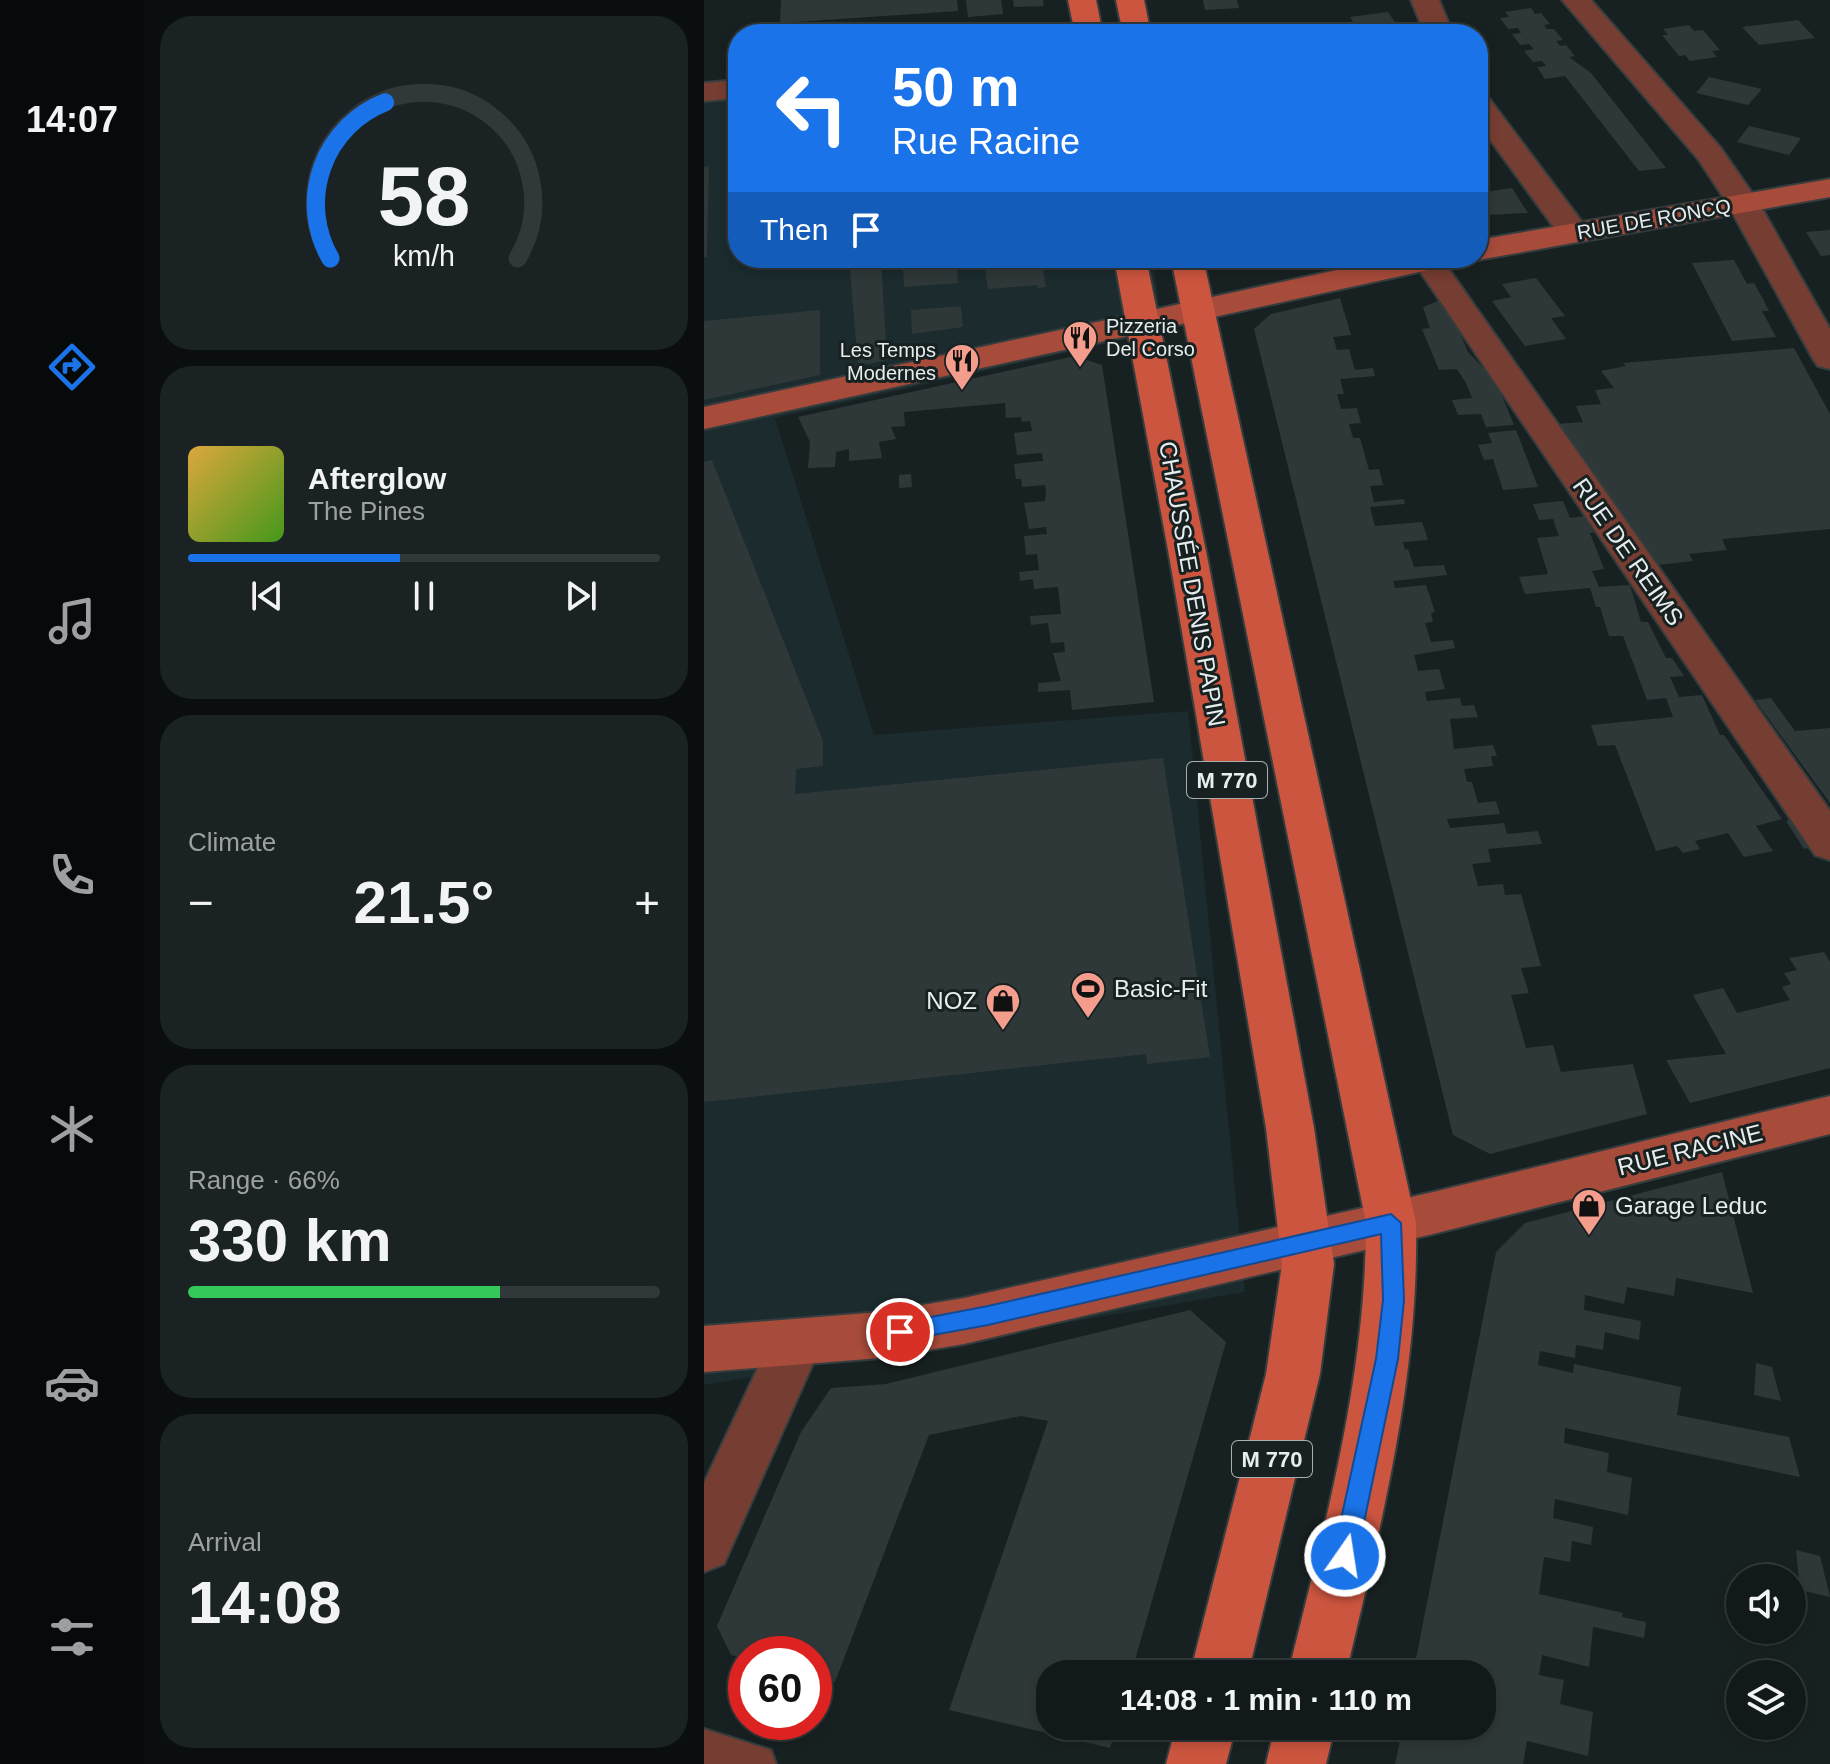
<!DOCTYPE html>
<meta charset="utf-8">
<style>
body{margin:0;font-family:Helvetica,sans-serif;background:#1b2223;color:#f1f3f6;height:100vh;display:flex;flex-direction:column;font-size:30px;white-space:nowrap}
*{box-sizing:border-box;margin:0}
p{font-size:26px;color:#9ca0a2}
.icon{flex:none;width:44px;height:44px;fill:none;stroke:currentColor;stroke-width:2;stroke-linecap:round;stroke-linejoin:round}
.map{position:relative;flex:1;overflow:hidden}
.sheet{display:flex;flex-direction:column;gap:16px;padding:16px;background:#0a0e0e;width:560px}
.sheet>*{flex:none}
.top-card{position:absolute;left:24px;top:24px;width:760px;height:244px;border-radius:32px;box-shadow:0 4px 12px #0003,0 0 0 2px #313839;background:#1a73e8;color:#fff;overflow:hidden}
.controls{position:absolute;left:1022px;top:1564px;display:grid;gap:16px}
.controls a{display:grid;place-items:center;width:80px;height:80px;border-radius:50%;background:#12191a;box-shadow:0 4px 12px #0003,0 0 0 2px #313839;font-size:40px}
.speed{position:absolute;left:24px;top:1636px;display:flex;gap:16px;font-size:40px;font-weight:700;text-align:center}
.speed>*{display:grid;place-content:center;width:104px;height:104px;border-radius:50%;background:#12191a;box-shadow:0 4px 12px #0003,0 0 0 2px #313839;line-height:1}
.speed .limit{border:12px solid #d22;background:#fff;color:#111}
.pin{position:absolute;display:grid;place-items:center;width:68px;height:68px;color:#fff;margin:-34px;border:4px solid #fff;border-radius:50%;box-shadow:0 2px 8px #0007}
.me{position:absolute;width:88px;margin:-44px;rotate:13deg;stroke-linejoin:round;filter:drop-shadow(0 0 6px #0008)}
.turn{display:flex;align-items:center;gap:28px;height:168px;padding:0 32px;font-size:36px}
.turn .icon{width:104px;height:104px;stroke-width:2.5}
.turn b{display:block;font-size:56px;line-height:68px}
.then{display:flex;align-items:center;height:76px;padding:0 32px;background:#0003;gap:16px;font-size:30px}
.big{font-size:60px;font-weight:700;line-height:1.1}
.sheet .tile{flex:1;display:flex;flex-direction:column;justify-content:center;gap:12px;min-width:0;padding:0 28px;border-radius:32px;background:#1b2223}
.sheet .dial{align-items:center;gap:0}
.dial svg{height:208px;overflow:visible;fill:none;stroke:#313839;stroke-width:7;stroke-linecap:round;text-anchor:middle}
.dial text{fill:#f1f3f6;stroke:none}
.song{display:flex;align-items:center;gap:24px}
.cover{width:96px;height:96px;border-radius:12px;background:linear-gradient(135deg,hsl(40 70% 55%),hsl(100 70% 35%))}
.played{height:8px;border-radius:4px;background:linear-gradient(90deg,#1a73e8 45%,#313839 45%)}
.keys{display:flex;justify-content:space-around;direction:ltr}
.heat{display:flex;justify-content:space-between;align-items:center;font-size:44px;direction:ltr}
.charge{height:12px;border-radius:6px;background:linear-gradient(90deg,#34c759 66%,#313839 0)}
.trip{position:absolute;left:332px;top:1660px;width:460px;height:80px;border-radius:32px;background:#12191a;box-shadow:0 4px 12px #0003,0 0 0 2px #313839;font-weight:700;line-height:80px;text-align:center}
main{display:flex;flex:1;min-height:0}
.menu{display:flex;flex-direction:column;width:144px;justify-content:space-around;align-items:center;background:#070a0a;color:#9ca0a2}
.menu .icon{width:56px;height:56px}
.menu .current{color:#1a73e8}
.menu b{font-size:36px;color:#f1f3f6}
.map>svg:first-child{display:block}
.built{fill:#1b2b2e}
.building{fill:#2f3839}
.lines{fill:none;stroke-linecap:round;stroke-linejoin:round}
.lane-casing{stroke:#353d3e;stroke-width:4}
.street-casing{stroke:#353d3e;stroke-width:4}
.secondary-casing{stroke:#353d3e;stroke-width:4}
.primary-casing{stroke:#353d3e;stroke-width:4}
.lane{fill:#763d32;fill-rule:evenodd}
.street{fill:#763d32;fill-rule:evenodd}
.secondary{fill:#a74b3a;fill-rule:evenodd}
.primary{fill:#cc553f;fill-rule:evenodd}
.route{fill:#1a73e8;stroke:#114b97;stroke-width:2}
.labels{text-anchor:middle;stroke-width:6;stroke-linejoin:round;paint-order:stroke}
.far-street-label{font-size:20px;fill:#e7eced;stroke:#182122}
.far-poi-label{font-size:20px;fill:#e7eced;stroke:#182122;text-anchor:start}
.shield{fill:#182122;stroke:#a9afb0;stroke-width:2}
.shield-label{font-size:22px;font-weight:bold;fill:#e7eced}
.street-label{font-size:24px;fill:#e7eced;stroke:#182122}
.poi-label{font-size:24px;fill:#e7eced;stroke:#182122;text-anchor:start}
</style>
<main>
<nav class="menu">
<b>14:07</b>
<svg class="icon current" aria-label="directions" viewBox="0 0 24 24"><path d="M12 3l9 9-9 9-9-9zM9 14v-3h6M13 9l2 2-2 2"/></svg>
<svg class="icon" aria-label="music" viewBox="0 0 24 24"><path d="M9 18V5l10-2v13"/><circle cx="6" cy="18" r="3"/><circle cx="16" cy="16" r="3"/></svg>
<svg class="icon" aria-label="phone" viewBox="0 0 24 24"><path d="M5 4h4l2 5-3 2q2 4 5 5l2-3 5 2v4C11 20 4 13 5 4z"/></svg>
<svg class="icon" aria-label="climate" viewBox="0 0 24 24"><path d="M12 3v18M4 7l16 10M4 17L20 7"/></svg>
<svg class="icon" aria-label="car" viewBox="0 0 24 24"><path d="M5 17H2v-5l4-1 3-4h7l3 4 3 1v5h-3M9 17h6M6 11h13"/><circle cx="7" cy="17" r="2"/><circle cx="17" cy="17" r="2"/></svg>
<svg class="icon" aria-label="filters" viewBox="0 0 24 24"><path d="M4 7h16M4 17h16"/><circle cx="9" cy="7" r="2"/><circle cx="15" cy="17" r="2"/></svg>
</nav>
<section class="sheet">
<div class="tile dial"><svg viewBox="0 0 100 80">
<path d="M14 69A42 42 0 1 1 86 69"/>
<path d="M14 69A42 42 0 0 1 35 9" stroke="#1a73e8"/>
<text x="50" y="56" font-size="32" font-weight="700">58</text>
<text x="50" y="72" font-size="11">km/h</text>
</svg></div>
<div class="tile">
<div class="song"><i class="cover"></i><div><b>Afterglow</b><p>The Pines</p></div></div>
<div class="played"></div>
<div class="keys"><svg class="icon" aria-label="previous" viewBox="0 0 24 24"><path d="M18 5L8 12l10 7zM5 5v14"/></svg><svg class="icon" aria-label="pause" viewBox="0 0 24 24"><path d="M8 5v14M16 5v14"/></svg><svg class="icon" aria-label="next" viewBox="0 0 24 24"><path d="M6 5l10 7-10 7zM19 5v14"/></svg></div>
</div>
<div class="tile"><p>Climate</p>
<div class="heat"><a>−</a><b class="big">21.5°</b><a>+</a></div>
</div>
<div class="tile"><p>Range · 66%</p><b class="big">330 km</b><div class="charge"></div></div>
<div class="tile"><p>Arrival</p><b class="big">14:08</b></div>
</section>
<div class="map">
<svg width="1126" height="1764" viewBox="0 0 1126 1764">
<rect width="100%" height="100%" fill="#182122"/>
<path class="built" d="M34 99V258H448L459 331 71 418 170 735 484 711 541 1292 0 1385V101Z"/>
<path class="building" d="M77 0H253L254 11 76 23Z
M262 0H297L299 14 264 17Z
M309 0H339L340 6 310 7Z
M499 0H533L535 8 501 10Z
M827 8 831 14 837 13 846 24 840 25 843 29H850L859 40 852 41 856 46 862 45 871 56 865 57 887 73 962 168 935 171 861 76 841 79 833 67 842 66 838 61 829 62 820 51 830 49 825 44 816 45 808 34 817 33 814 28 804 29 796 18 805 17 801 12Z
M684 12 699 34H657L646 17Z
M1094 20 1111 38 1055 45 1038 27Z
M985 25 990 31 999 30 1016 50 1008 51 1013 57 986 61 981 55 975 56 958 35H964L959 29Z
M539 26 542 34H504L502 28Z
M1005 77 1058 89 1044 105 992 93Z
M1045 126 1097 138 1085 155 1033 142Z
M5 166 3 257H0V167Z
M808 188 824 213 783 215 786 219 774 220V199L785 197 781 192Z
M1126 230V255L1117 256 1102 232Z
M145 258H177L183 360 154 366Z
M331 258 333 270 339 269 342 287 334 288 333 285 284 289 280 259Z
M1030 260 1043 284 1050 283 1059 299 1065 311H1058L1072 337 1028 341 988 263Z
M253 265 254 283 200 287 199 269Z
M832 278 861 316 847 318 862 339 821 346 788 301 807 297 798 284Z
M636 298 647 335 629 337 633 350 645 349 651 370 669 368 671 376 636 379 640 394H633L637 409 653 408 657 423 645 424 649 438H656L665 470 675 469 679 485 666 486 670 502 700 499 701 504 666 507 671 526 718 522 724 540 699 542 701 550 704 549 710 567 740 565 743 575 689 581 691 588 722 585 731 612 727 613 729 622 721 623 727 642 749 640 751 648 710 655 714 671 735 669 741 689 721 692 723 701 756 698 758 706 770 705 774 717 746 719 750 749 789 745 793 756H787L789 766 760 769 763 782H768L774 803 792 801 796 814 743 819 746 828 800 823 803 834 834 831 838 844 784 849 787 862 768 864 774 886 799 884 801 895 817 894 837 966 817 968 825 993 807 995 822 1048 849 1045 857 1072 929 1064 943 1114 786 1154 749 1135 550 329 567 314Z
M741 298 764 352 792 381 810 425 782 427 777 414 754 415 748 400 768 398 762 383 753 369 735 370 718 329 726 328 719 307Z
M257 306 259 327 208 334 207 310Z
M116 310V375L0 400V321Z
M1090 348 1126 414V529L1018 539 1023 550 985 554 989 561 953 565 852 424 879 422 872 406 897 404 891 390 910 388 897 371 922 366 919 363Z
M371 356 398 365 450 702 368 710 366 690 334 692V683L357 681 349 653 361 652 360 642 347 643 344 623 327 625 326 616 357 614 354 587 330 589 329 579 316 581 315 572 335 570 333 554 322 555 320 536 343 534 342 527 325 529 320 503 341 501 342 493 341 485 318 487 317 479H312L310 464 339 461 338 453 313 455 310 433 328 431 326 421 318 422 317 417 302 418 301 403 200 412 201 426 187 427 192 439 175 442 178 458 145 461V449L132 452 131 467 104 468 106 442 94 417Z
M812 430 834 487 799 490 789 459 780 460 774 445 788 443 784 433Z
M8 460 119 741V766L92 769 91 794 459 758 506 1057 443 1064 442 1054 0 1102V462Z
M207 474 208 487 195 488V475Z
M859 501 866 518 881 516 890 533H886L900 569 888 571 895 587 926 585 937 622H944L962 658H968L980 676 966 677 975 697 998 695 1016 735H1020L1078 819 1052 826 1069 851 1040 857 1024 833 991 841 996 849 979 853 973 846 952 851 911 745 894 746 887 725 969 717 962 698 943 700 919 636H905L896 607H892L886 588 821 594 815 577 844 574 833 538 855 536 849 519 835 520 829 504Z
M1067 698 1091 731 1126 728V803L1051 700Z
M1100 816 1119 845 1100 849 1082 821Z
M1120 952 1126 962V1068L986 1103 962 1060 1022 1054 989 995 1019 988 1033 1013 1086 1000 1078 987 1087 984 1080 973 1093 970 1085 958Z
M1018 1172 1049 1293 972 1278 970 1296 923 1287 920 1304 881 1295 880 1310 937 1321 935 1340 901 1332 899 1350 872 1345 871 1358 836 1351 834 1365 869 1373 870 1364 977 1387 973 1415 1085 1437 1096 1477 861 1428 860 1443 905 1453 903 1472 928 1478 924 1515 851 1499 849 1518 889 1527 887 1545 868 1541 866 1562 840 1557 835 1594 919 1613 918 1617 942 1622 940 1638 889 1627 885 1667 838 1655 835 1675 860 1680 856 1704 889 1712 884 1756 823 1741 819 1764H691L699 1726H778V1674H709L792 1252 821 1223Z
M486 1310 522 1342 427 1674H346V1726H413L406 1748 245 1710 344 1421 317 1416 225 1435 131 1682 110 1677V1654H42V1659L27 1655 13 1626 97 1432 127 1388 182 1384Z
M1052 1363 1068 1367 1077 1401 1050 1395Z
M1092 1550 1116 1556 1126 1597 1096 1590Z"/>
<g class="lines">
<defs>
<path id="lane" d="M0 1729 67 1750 72 1764H0Z"/>
<path id="street" d="M707 0H735L749 34H721Z
M858 0H887L1016 147 1055 203 1126 329V369L1114 366 1109 359 1023 203 994 159Z
M34 80V98L0 101V83Z
M774 94 784 97 881 226 886 233 881 240H859L774 123Z
M707 258H737L1126 811V860L1111 855Z
M92 1320 111 1327 118 1343 20 1564 0 1572V1483L73 1327Z"/>
<path id="secondary" d="M1126 179V197L774 260 767 258H774V240Z
M688 258H749L744 265 733 268 0 429V407Z
M1126 1096V1134L729 1234 260 1344 176 1358 0 1372V1326L176 1312 260 1298 729 1192Z"/>
<path id="primary" d="M364 0H392L399 34H371Z
M412 0H440L447 34H419Z
M410 258H442L504 561 610 1128 630 1264 616 1374 544 1674H486L562 1374 578 1264 562 1128 466 561Z
M467 258H499L712 1223C715 1378 677 1524 642 1674H584C621 1524 662 1378 662 1223Z
M472 1726H532L522 1764H462Z
M571 1726H631L622 1764H562Z"/>
</defs>
<use href="#lane" class="lane-casing"/>
<use href="#street" class="street-casing"/>
<use href="#secondary" class="secondary-casing"/>
<use href="#primary" class="primary-casing"/>
<use href="#lane" class="lane"/>
<use href="#street" class="street"/>
<use href="#secondary" class="secondary"/>
<use href="#primary" class="primary"/>
</g>
<path class="route" d="M687 1214 697 1223 700 1300 694 1359 653 1556 649 1564 641 1567 633 1564 629 1556 672 1359 679 1300 677 1234 284 1325 196 1341 188 1339 185 1332 188 1325 196 1323 284 1306Z"/>
<defs>
<symbol id="restaurant-pin" viewBox="-11 -11 22 30"><path d="M0 17L-7.5 6A9.5 9.5 0 1 1 7.5 6Z" fill="#f49d8c" stroke="#182122"/><path d="M-5-6h1v4h1v-4h1v4h1v-4h1v5L-1.5 .5V6h-2V.5L-5-1ZM5-6V6H3V1.5H1.5Q1.5-4 5-6Z" fill="#111"/></symbol>
<symbol id="stadium-pin" viewBox="-11 -11 22 30"><path d="M0 17L-7.5 6A9.5 9.5 0 1 1 7.5 6Z" fill="#f49d8c" stroke="#182122"/><path d="M0-5a6.5 5 0 1 0 0 10a6.5 5 0 1 0 0-10ZM-3.5-1.8h7v3.6h-7Z" fill="#111"/></symbol>
<symbol id="shop-pin" viewBox="-11 -11 22 30"><path d="M0 17L-7.5 6A9.5 9.5 0 1 1 7.5 6Z" fill="#f49d8c" stroke="#182122"/><path d="M-5-2.5h2.3a2.7 3.5 0 0 1 5.4 0H5L5.5 6h-11ZM-1.5-2.5h3a1.5 2.3 0 0 0-3 0Z" fill="#111"/></symbol>
</defs>
<g fill-rule="evenodd">
<use href="#restaurant-pin" x="356" y="318" width="40" height="54"/>
<use href="#restaurant-pin" x="238" y="341" width="40" height="54"/>
<use href="#stadium-pin" x="364" y="969" width="40" height="54"/>
<use href="#shop-pin" x="279" y="981" width="40" height="54"/>
<use href="#shop-pin" x="865" y="1186" width="40" height="54"/>
</g>
<g class="labels">
<g class="far-street-label">
<text transform="translate(950 219) rotate(-10)" y="7">RUE DE RONCQ</text>
</g>
<g class="far-poi-label">
<text x="402" y="333">Pizzeria<tspan x="402" dy="23">Del Corso</tspan></text>
<text x="232" y="357" text-anchor="end">Les Temps<tspan x="232" dy="23">Modernes</tspan></text>
</g>
<g class="shield">
<rect x="483" y="762" width="80" height="36" rx="6"/>
<rect x="528" y="1441" width="80" height="36" rx="6"/>
</g>
<g class="shield-label">
<text x="523" y="788">M 770</text>
<text x="568" y="1467">M 770</text>
</g>
<g class="street-label">
<text transform="translate(924 552) rotate(55)" y="8">RUE DE REIMS</text>
<text transform="translate(488 584) rotate(80)" y="8">CHAUSSÉE DENIS PAPIN</text>
<text transform="translate(986 1150) rotate(-14)" y="8">RUE RACINE</text>
</g>
<g class="poi-label">
<text x="410" y="997">Basic-Fit</text>
<text x="273" y="1009" text-anchor="end">NOZ</text>
<text x="911" y="1214">Garage Leduc</text>
</g>
</g>
</svg>
<div class="controls">
<a><svg class="icon" aria-label="sound" viewBox="0 0 24 24"><path d="M4 9h4l5-4v14l-5-4H4zM17 9q2 3 0 6"/></svg></a>
<a><svg class="icon" aria-label="layers" viewBox="0 0 24 24"><path d="M12 4l9 5-9 5-9-5zM3 14l9 5 9-5"/></svg></a>
</div>
<div class="speed"><div class="limit">60</div></div>
<div class="pin" style="left:196px;top:1332px;background:#d93025"><svg class="icon" aria-label="arrive" viewBox="0 0 24 24"><path d="M6 21V4h12l-3 4 3 4H6"/></svg></div>
<svg class="me" style="left:641px;top:1556px" viewBox="-20 -20 40 40"><circle r="17" fill="#1a73e8" stroke="#fff" stroke-width="3"/><path d="M0-11L8 9 0 5-8 9z" fill="#fff"/></svg>
<div class="trip">14:08 · 1 min · 110 m</div>
<div class="top-card">
<div class="turn"><svg class="icon" aria-label="left" viewBox="0 0 24 24"><path d="M17 20v-9H6M10 6l-5 5 5 5"/></svg><div><b>50 m</b>Rue Racine</div></div>
<div class="then">Then<svg class="icon" aria-label="arrive" viewBox="0 0 24 24"><path d="M6 21V4h12l-3 4 3 4H6"/></svg></div>
</div>
</div>
</main>
